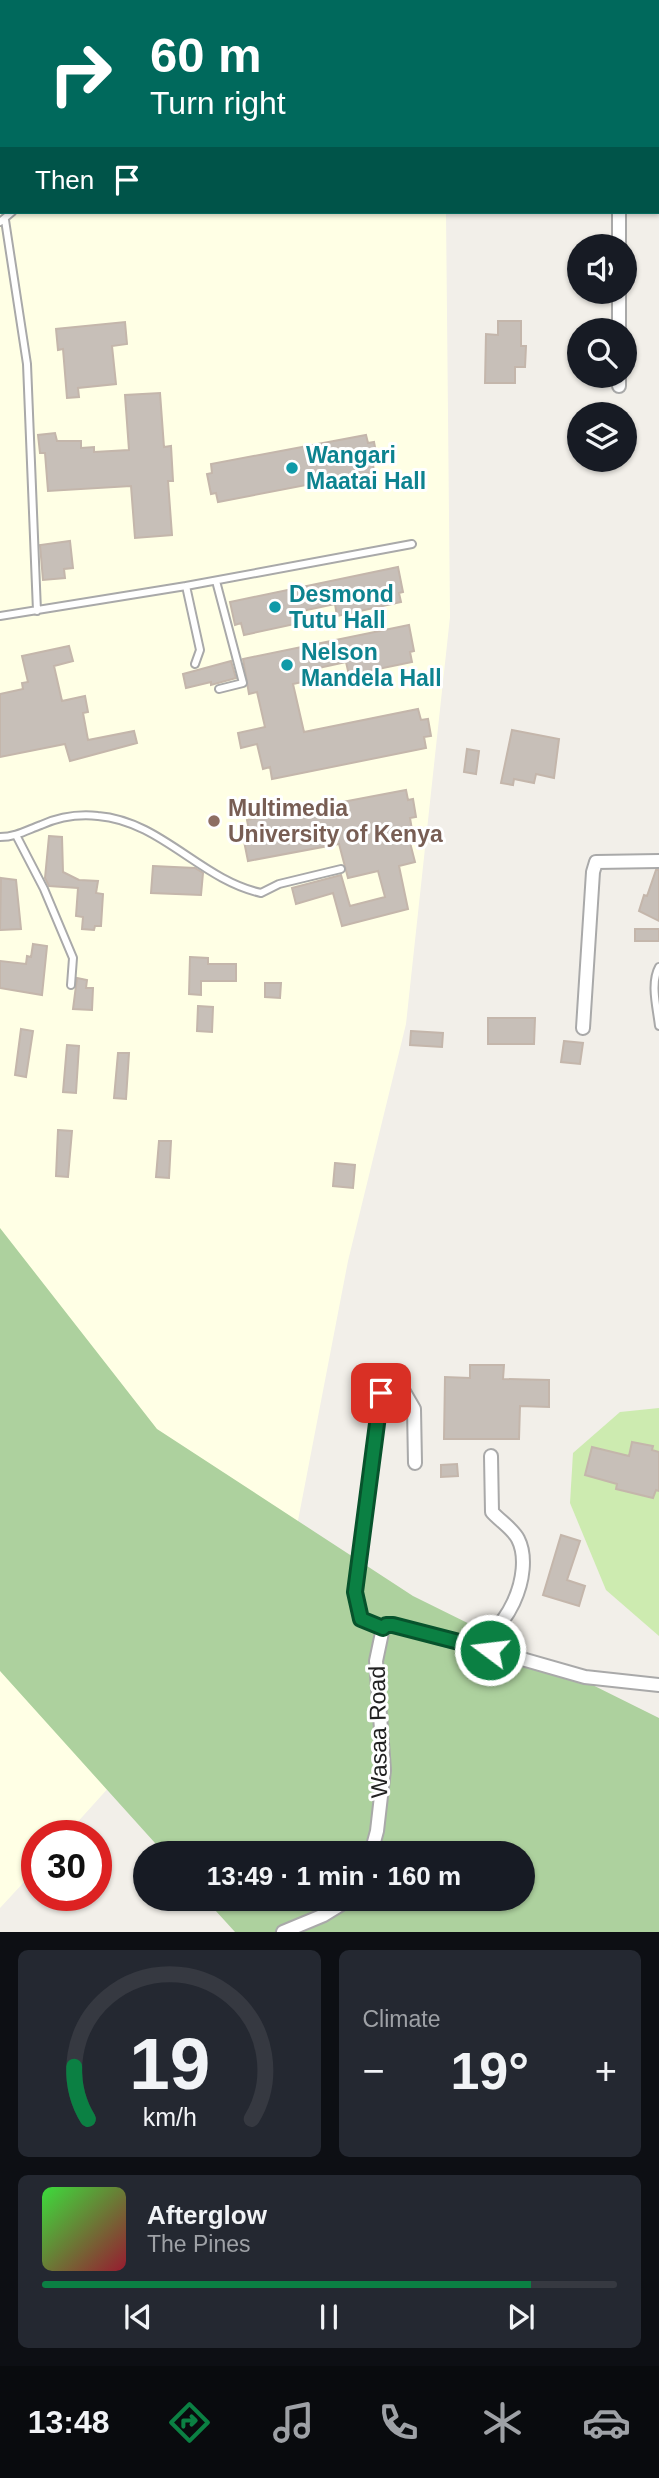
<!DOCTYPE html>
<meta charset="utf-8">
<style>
body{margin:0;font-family:Helvetica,sans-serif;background:#242831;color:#f1f3f6;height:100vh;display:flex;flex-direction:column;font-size:26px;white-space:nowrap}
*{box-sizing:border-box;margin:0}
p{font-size:23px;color:#9ea1a6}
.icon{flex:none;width:38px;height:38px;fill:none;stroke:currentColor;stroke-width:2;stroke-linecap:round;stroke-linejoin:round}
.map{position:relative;height:1932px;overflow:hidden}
.details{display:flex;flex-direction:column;gap:18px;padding:18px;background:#0d0f14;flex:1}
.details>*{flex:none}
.top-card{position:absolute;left:0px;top:0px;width:660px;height:214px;box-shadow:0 2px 5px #0004;background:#00695c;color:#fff;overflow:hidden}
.tools{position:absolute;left:567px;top:234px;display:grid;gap:14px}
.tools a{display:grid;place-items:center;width:70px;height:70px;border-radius:50%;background:#171b24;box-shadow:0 2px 5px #0004;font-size:35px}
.speed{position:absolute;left:21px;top:1820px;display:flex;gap:14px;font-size:35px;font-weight:700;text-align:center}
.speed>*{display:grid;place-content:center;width:91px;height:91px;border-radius:50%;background:#171b24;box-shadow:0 2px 5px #0004;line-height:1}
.speed .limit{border:10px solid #d22;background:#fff;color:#111}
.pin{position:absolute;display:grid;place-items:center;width:60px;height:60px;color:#fff;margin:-30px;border-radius:14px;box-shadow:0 4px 10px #0006}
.me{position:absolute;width:77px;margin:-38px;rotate:285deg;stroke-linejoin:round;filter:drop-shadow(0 0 5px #0008)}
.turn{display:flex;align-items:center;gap:24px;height:147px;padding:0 35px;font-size:32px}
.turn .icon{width:91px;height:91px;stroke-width:2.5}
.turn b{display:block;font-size:49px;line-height:60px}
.then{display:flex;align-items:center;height:66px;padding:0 35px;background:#0003;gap:14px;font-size:26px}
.big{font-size:52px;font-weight:800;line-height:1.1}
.details .card{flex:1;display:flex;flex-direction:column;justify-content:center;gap:10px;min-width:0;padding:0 24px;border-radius:10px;background:#242831}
.details .dial{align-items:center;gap:0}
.dial svg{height:182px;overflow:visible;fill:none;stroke:#363941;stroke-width:7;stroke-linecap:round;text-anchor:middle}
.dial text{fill:#f1f3f6;stroke:none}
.song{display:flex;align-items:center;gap:21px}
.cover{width:84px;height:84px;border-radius:10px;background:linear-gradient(135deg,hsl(120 70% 55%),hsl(350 70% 35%))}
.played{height:7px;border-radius:4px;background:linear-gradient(90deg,#0b8043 85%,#363941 85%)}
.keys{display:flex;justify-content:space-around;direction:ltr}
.heat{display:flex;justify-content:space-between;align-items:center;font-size:38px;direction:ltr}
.details .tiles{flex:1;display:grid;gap:18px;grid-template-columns:1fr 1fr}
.card:last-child{grid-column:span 2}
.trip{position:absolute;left:133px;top:1841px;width:402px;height:70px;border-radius:35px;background:#171b24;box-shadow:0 2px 5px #0004;font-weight:800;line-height:70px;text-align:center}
.tab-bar{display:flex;height:112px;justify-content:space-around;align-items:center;background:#090b0e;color:#9ea1a6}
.tab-bar .icon{width:49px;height:49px}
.tab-bar .on{color:#0b8043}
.tab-bar b{font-size:32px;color:#f1f3f6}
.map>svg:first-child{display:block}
.education{fill:#ffffe5}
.grass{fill:#cdebb0}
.forest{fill:#add19e}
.building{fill:#c7bfb8;stroke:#c4b6ab;stroke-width:2}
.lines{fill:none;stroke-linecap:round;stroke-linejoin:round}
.lane-casing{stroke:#a9a9a9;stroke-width:10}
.street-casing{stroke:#a9a9a9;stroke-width:16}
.lane{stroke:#fff;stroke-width:6}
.street{stroke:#fff;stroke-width:12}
.route-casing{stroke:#07532c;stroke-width:18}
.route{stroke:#0b8043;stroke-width:12}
.culture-dot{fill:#0f9aa8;stroke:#fff;stroke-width:2.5}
.education-dot{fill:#8d6e63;stroke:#fff;stroke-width:2.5}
.labels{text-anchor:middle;stroke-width:6;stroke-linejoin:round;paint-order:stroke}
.culture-label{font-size:23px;font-weight:bold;fill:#0d838f;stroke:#fff;text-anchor:start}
.education-label{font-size:23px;font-weight:bold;fill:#785e54;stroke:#fff;text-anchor:start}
.street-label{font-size:23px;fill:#222;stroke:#fff}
</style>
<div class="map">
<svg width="659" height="1932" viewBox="0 0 659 1932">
<rect width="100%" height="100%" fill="#f2efe9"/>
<path class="education" d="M0 0H443L2 2V212H446L450 617 406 1024 348 1261 281 1609 157 1734 65 1836H37V1868L0 1908Z"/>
<path class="grass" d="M659 1408V1636L606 1590 570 1503 573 1453 620 1412Z"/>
<path class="forest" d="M0 1228 157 1429 413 1596 659 1718V1932H235L205 1899H523V1853H164L0 1671Z"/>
<path class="building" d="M498 321H521V346H526L525 367H515V383H485L486 334 498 335Z
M125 322 127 344 112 346 116 384 78 388 79 397 67 398 63 349 58 350 56 329Z
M160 393 164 447 171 446 173 481H168L172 535 135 538 131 486 48 491 45 453H40L38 435 55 433 57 441H81V448L94 447V452L129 450 125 395Z
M366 435 368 443 374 442 378 463 373 464 374 472 218 502 216 493 211 494 207 474 212 473 211 464Z
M70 541 73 568 64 569 65 578 43 580 40 545Z
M398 567 403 592 399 593 401 602 337 616 335 604 302 611 304 622 244 635 241 623 235 625 230 602Z
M409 625 414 651 410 652 412 662 349 675 346 662 314 669 316 679 293 684 304 732 418 709 421 720 428 719 431 736 424 737 426 748 272 779 270 767 263 769 257 744 241 748 238 733 265 727 257 692 249 694 243 659Z
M69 646 73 661 54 666 62 701 85 696 88 712 83 713 88 740 134 731 137 743 70 761 65 744 0 757V694L23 689 22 683 28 682 22 656Z
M231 661 236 678 211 685V682L186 688 183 674Z
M512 730 559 739 554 778 536 774 534 783 514 779 513 785 501 783Z
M467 749 479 751 476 774 464 772Z
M406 790 408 800 413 799 416 817 410 818 412 830 407 831 415 862 399 866 408 909 342 926 333 893 296 904 292 888 341 875 350 906 385 897 378 871 348 878 339 844 248 861 242 831 249 830 247 820Z
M49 836 62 837 63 872 79 880 98 881 96 893 103 894 101 926H95L94 930 82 929 83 917 76 916 78 888 49 886 45 878Z
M153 866 195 868 203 873 201 895 151 893Z
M656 870H659V921L639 911 644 895 647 896Z
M1 878 16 880 21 929 0 930Z
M635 929H659V941H635Z
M33 944 47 946 42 995 0 988V961L26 964 27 956 31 957Z
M190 957 208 958V964H236V981H201V995L189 994Z
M77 978 87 980 86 988H93L92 1010 73 1009Z
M265 983H281L280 998 265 997Z
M198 1006 213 1007 212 1032 197 1031Z
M488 1018H535L534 1044H488Z
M21 1029 33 1031 26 1077 15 1075Z
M411 1031 443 1033 442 1047 410 1045Z
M564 1041 583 1043 580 1064 561 1062Z
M67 1045 79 1046 76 1093 63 1092Z
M118 1053H129L126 1099 114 1098Z
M58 1130 72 1131 68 1177 56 1176Z
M159 1141H171L169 1178 156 1177Z
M335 1163 355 1165 353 1188 333 1186Z
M470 1365H504L503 1379 549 1380V1407L520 1406 519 1439H444L445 1377 470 1378Z
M632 1442 653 1446 652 1450 659 1452V1491L656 1490 653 1498 616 1489 617 1484 585 1475 592 1447 629 1456Z
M457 1464 458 1476 441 1477V1465Z
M561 1535 580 1541 567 1580 585 1586 579 1606 543 1595Z"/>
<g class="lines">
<defs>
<path id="lane" d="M0 176 2 177
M5 220 27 364 37 611
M0 222 12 212
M216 581 243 683 219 689
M186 586 200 650 195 664
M0 616 186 586 412 544
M16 835 44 889 73 958 71 985
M0 837C16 837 27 830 41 825 59 817 79 814 98 816 161 821 201 880 261 893L279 884 341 869
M659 967C650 983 657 1008 659 1026"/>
<path id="street" d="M619 0V2
M619 212V247
M619 292V331
M619 376V386
M583 1028 593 872 596 862 659 861
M383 1628 361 1619 355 1592 381 1393 403 1390 414 1409 415 1463
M466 1643 585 1677 659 1685
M371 1853 377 1831 384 1770 376 1661 383 1628 386 1625H393C408 1628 455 1644 466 1643 506 1641 535 1572 518 1539 513 1529 500 1521 492 1512L491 1456
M283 1932 324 1915 350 1899"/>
</defs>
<use href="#lane" class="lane-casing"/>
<use href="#street" class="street-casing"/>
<use href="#lane" class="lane"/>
<use href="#street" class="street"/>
</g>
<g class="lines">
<defs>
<path id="route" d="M381 1393 355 1592 361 1619 383 1628 386 1625H393L490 1650"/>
</defs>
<use href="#route" class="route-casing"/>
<use href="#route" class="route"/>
</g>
<g class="culture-dot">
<circle cx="292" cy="468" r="7"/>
<circle cx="275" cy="607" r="7"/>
<circle cx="287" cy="665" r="7"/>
</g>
<circle class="education-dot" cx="214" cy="821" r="7"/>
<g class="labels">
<g class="culture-label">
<text x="306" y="463">Wangari<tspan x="306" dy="26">Maatai Hall</tspan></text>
<text x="289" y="602">Desmond<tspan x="289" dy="26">Tutu Hall</tspan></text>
<text x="301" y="660">Nelson<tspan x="301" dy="26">Mandela Hall</tspan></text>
</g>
<g class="education-label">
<text x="228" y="816">Multimedia<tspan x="228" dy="26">University of Kenya</tspan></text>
</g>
<g class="street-label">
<text transform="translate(378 1732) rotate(-91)" y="8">Wasaa Road</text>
</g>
</g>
</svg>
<div class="tools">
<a><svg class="icon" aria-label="sound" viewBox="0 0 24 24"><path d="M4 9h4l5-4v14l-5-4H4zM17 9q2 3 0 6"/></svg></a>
<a><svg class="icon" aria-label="search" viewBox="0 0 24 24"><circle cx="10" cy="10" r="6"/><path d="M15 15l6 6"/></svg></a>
<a><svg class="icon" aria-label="layers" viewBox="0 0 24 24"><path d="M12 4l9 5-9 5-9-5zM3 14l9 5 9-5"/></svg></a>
</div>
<div class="speed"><div class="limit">30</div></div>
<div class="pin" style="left:381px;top:1393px;background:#d93025"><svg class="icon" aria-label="arrive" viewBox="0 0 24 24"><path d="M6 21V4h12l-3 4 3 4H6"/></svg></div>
<svg class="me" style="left:490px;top:1650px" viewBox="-20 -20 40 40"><circle r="17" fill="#0b8043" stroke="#fff" stroke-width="3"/><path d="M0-11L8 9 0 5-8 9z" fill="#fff"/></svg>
<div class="trip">13:49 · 1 min · 160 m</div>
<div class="top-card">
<div class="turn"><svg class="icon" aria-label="right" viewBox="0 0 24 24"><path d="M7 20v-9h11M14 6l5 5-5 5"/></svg><div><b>60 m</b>Turn right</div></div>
<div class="then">Then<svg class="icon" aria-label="arrive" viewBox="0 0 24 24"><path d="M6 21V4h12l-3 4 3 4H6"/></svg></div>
</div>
</div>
<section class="details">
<div class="tiles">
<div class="card dial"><svg viewBox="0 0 100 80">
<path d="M14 69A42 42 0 1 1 86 69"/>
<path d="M14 69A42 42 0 0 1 8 46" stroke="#0b8043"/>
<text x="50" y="56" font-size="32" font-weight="700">19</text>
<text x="50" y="72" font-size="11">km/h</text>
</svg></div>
<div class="card"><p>Climate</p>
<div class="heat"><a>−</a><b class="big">19°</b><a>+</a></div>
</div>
<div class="card">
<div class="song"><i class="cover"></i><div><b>Afterglow</b><p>The Pines</p></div></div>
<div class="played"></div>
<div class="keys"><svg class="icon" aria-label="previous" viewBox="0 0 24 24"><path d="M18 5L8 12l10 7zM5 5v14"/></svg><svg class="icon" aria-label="pause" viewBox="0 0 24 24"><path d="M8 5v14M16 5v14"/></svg><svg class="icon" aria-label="next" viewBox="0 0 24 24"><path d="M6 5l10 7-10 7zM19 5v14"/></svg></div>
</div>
</div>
</section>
<nav class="tab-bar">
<b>13:48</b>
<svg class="icon on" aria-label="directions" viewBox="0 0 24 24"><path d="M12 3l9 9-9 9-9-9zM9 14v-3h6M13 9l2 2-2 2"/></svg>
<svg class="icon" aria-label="music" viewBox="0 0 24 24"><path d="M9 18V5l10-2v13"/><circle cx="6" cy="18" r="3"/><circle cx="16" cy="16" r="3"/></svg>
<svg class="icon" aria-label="phone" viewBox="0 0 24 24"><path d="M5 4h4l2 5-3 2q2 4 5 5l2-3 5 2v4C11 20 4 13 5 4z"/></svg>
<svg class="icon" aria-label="climate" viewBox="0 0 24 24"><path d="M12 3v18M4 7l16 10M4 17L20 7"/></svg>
<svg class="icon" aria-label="car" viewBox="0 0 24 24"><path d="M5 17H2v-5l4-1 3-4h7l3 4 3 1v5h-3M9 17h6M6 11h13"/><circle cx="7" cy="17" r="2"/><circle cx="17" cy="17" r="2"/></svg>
</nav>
